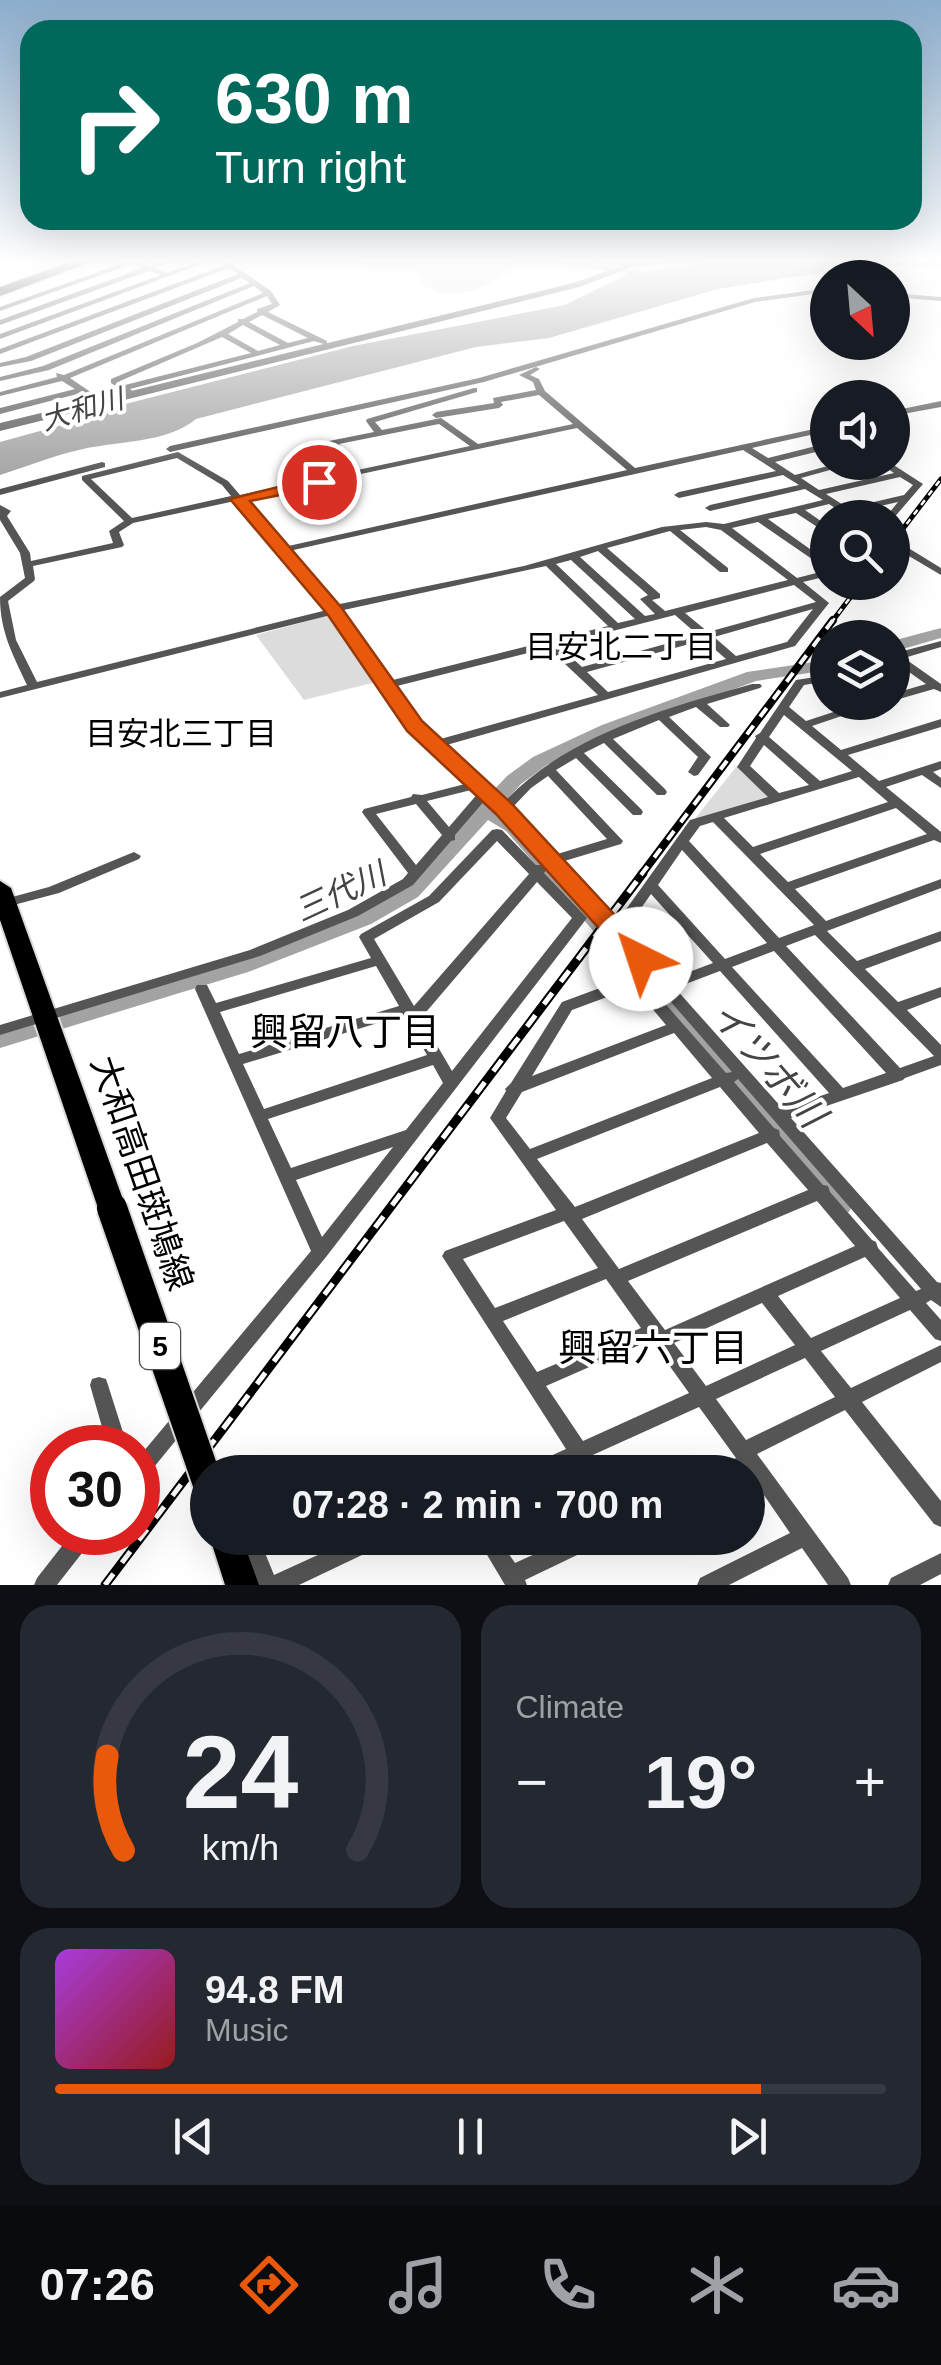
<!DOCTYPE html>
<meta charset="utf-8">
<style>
body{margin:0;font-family:Arial,"Noto Sans JP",sans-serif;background:#242831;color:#f1f3f6;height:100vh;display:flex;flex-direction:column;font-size:38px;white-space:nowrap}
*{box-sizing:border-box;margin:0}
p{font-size:32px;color:#9ea1a6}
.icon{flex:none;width:55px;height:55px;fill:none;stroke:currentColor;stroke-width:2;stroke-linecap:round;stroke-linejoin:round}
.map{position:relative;height:1585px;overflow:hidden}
.panel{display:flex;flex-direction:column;gap:20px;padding:20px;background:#0d0f14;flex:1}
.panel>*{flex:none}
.top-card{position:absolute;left:20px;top:20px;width:902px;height:210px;border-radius:30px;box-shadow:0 10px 40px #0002;background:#00695c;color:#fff;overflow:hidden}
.needle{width:65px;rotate:154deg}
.tools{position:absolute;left:810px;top:260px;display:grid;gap:20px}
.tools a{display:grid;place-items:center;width:100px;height:100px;border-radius:50%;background:#171b24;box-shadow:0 10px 40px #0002;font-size:50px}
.speed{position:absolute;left:30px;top:1425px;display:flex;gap:20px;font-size:50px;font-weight:700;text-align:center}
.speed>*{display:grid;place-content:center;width:130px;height:130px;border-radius:50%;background:#171b24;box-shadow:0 10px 40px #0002;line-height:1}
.speed .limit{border:15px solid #d22;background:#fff;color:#111}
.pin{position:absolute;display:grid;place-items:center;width:85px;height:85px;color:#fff;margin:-42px;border:5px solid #fff;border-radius:50%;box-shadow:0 2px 10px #0007}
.me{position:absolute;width:110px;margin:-55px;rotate:319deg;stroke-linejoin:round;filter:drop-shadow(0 0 8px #0008)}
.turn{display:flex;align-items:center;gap:35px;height:210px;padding:0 30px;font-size:45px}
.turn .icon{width:130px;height:130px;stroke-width:2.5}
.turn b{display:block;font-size:70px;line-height:85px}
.big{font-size:75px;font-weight:700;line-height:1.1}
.panel .tile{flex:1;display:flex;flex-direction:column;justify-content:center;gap:15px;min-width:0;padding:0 35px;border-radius:30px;background:#242831}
.panel .dial{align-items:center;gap:0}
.dial svg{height:260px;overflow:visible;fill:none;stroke:#363941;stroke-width:7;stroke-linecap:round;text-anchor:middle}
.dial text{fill:#f1f3f6;stroke:none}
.song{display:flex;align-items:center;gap:30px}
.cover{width:120px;height:120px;border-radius:15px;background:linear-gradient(135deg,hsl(280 70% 55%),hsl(0 70% 35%))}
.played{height:10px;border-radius:5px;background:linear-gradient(90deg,#ea580c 85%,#363941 85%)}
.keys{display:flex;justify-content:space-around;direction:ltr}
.heat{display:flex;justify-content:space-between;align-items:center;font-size:55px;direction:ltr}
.panel .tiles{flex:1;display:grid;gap:20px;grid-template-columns:1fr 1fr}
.tile:last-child{grid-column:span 2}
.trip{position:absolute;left:190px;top:1455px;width:575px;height:100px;border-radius:50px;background:#171b24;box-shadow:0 10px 40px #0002;font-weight:700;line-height:100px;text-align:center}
.tab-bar{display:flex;height:160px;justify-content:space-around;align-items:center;background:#090b0e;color:#9ea1a6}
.tab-bar .icon{width:70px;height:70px}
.tab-bar .selected{color:#ea580c}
.tab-bar b{font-size:45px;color:#f1f3f6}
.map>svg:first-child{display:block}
.green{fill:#dcdcdc}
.water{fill:#a3a3a3}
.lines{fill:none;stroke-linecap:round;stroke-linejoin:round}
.river{fill:#a3a3a3;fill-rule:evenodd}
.primary-casing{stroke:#dbdbdb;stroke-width:4}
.motorway-casing{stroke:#dbdbdb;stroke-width:4}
.minor{fill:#555;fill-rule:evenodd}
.tertiary{fill:#555;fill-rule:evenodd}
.primary{fill:#000;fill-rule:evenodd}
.motorway{fill:#000;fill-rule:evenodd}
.rail-far2-casing{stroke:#000;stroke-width:5}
.rail-far1-casing{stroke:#000;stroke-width:8}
.rail-casing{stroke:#000;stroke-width:9}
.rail-far2{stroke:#fff;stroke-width:2.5;stroke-dasharray:6;stroke-linecap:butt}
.rail-far1{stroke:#fff;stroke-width:4;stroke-dasharray:11;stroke-linecap:butt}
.rail{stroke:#fff;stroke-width:5;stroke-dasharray:14;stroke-linecap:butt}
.primary-bridge-casing{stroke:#dbdbdb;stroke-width:34;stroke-linecap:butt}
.primary-bridge{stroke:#000;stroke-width:30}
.route{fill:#ea580c;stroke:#983908;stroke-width:2.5}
.labels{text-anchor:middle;stroke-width:8;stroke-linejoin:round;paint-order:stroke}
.far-water-label{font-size:28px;font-style:italic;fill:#444;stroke:#fff}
.shield{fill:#fff;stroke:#4c4c4c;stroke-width:2.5}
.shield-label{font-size:28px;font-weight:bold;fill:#000}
.neighbourhood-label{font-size:32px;fill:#000;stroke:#fff}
.water-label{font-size:32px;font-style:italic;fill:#444;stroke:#fff}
.near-street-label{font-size:35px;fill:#000;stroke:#fff}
.near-neighbourhood-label{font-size:38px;fill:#000;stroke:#fff}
.near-water-label{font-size:38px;font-style:italic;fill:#444;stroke:#fff}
</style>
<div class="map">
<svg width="941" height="1585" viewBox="0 0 941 1585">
<rect width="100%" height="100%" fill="#fff"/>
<path class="green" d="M326 260H513L517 262C498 284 456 304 428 288 416 282 424 279 414 271Z
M326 616 333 619 376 682 304 700 256 635Z
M737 766 771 798 693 821Z"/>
<path class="water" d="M734 260H941V266H863L718 289 549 338 476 347 196 419C167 443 119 441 83 449 55 455 28 466 0 475V442L80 420 82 415 353 346 565 305 630 273Z"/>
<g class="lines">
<path class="river" d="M540 260H569L663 275 657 278Z
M941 628V638L892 652V641Z
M828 660V670L756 681 616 733 547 765 521 784 499 808 520 823 768 1096 849 1196 853 1204 849 1212 839 1215 829 1212 750 1110 506 831 488 820 418 897 371 924 248 972 0 1048V1030L232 962 355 914 402 887 507 776 533 757 602 725 747 672Z"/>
<defs>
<path id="primary" d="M0 881 11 888 126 1208 122 1216 112 1219 102 1216 98 1208 0 920Z
M210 1538H242L259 1585H225Z"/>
<path id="motorway" d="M76 260H96L0 296V287Z"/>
</defs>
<use href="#primary" class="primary-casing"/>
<use href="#motorway" class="motorway-casing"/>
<path class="minor" d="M125 260H137L149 266 166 260H175L155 268 167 273 203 260H212L0 339V334L161 275 149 271 0 325V320L143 268 132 264 0 311V307L126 262Z
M219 260H226L271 291 280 305 268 312 327 341V345L314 341 130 389 136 394 132 396 122 391 98 397 101 400 97 402 81 393 0 414V408L75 389 62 381 0 396V392L57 377 56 373 64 375 263 293 254 286 49 370 0 381V377L43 366 250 283 242 278 31 361 0 367V363L26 357 238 274 229 268 0 354V349L225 265ZM267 296 272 304 257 309V312L243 319H238V322L197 343 111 379V383L117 387 92 393 70 378ZM262 315 308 338 288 343 249 322ZM243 325 280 345 258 351 228 334ZM222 337 251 353 125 385 120 381Z
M658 260H684L681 262 635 266 632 264Z
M828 288V292L755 302 484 382 170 452 166 449 170 446 479 378 754 298Z
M892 293 941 297V301L892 297Z
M536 367 540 369 530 375 539 379 545 391 635 468 828 426V431L752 448 768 458 828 443V449L775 462 795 475 842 462H859L801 478 819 490 894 473 878 462H889L923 484 892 520V518H885L898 502 854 512 861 518H850L829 504 805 510 828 526V534L796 513 768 519 828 562V570L758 522 732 528 797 578 828 570V576L803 582 829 603 795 646 443 746 504 802C569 734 664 709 752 684H760L762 686 760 688 707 704 728 723 730 725 728 727H720L696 707 669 717 711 757 698 775 694 776 688 772 698 757 659 720 613 739 665 789 667 792 665 795H657L604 743 584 753 641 809 643 812 641 815H633L576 758 556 770 623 841 621 844 561 862 617 922 690 820 768 797 737 767 756 738 755 736 760 733 796 680 828 675V681L804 685 789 707 806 721 864 702H883L812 726 841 750 941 719V727L848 755 879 781 941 761V769L933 772 941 778V788L922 775 886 787 941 832V843L934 840 795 889 826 921 941 879V888L827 931 857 961 941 931V941L865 969 898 1002 941 987V997L907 1010 941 1045V1065L905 1078 903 1080 791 1118 937 1282 941 1283V1307L931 1300 926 1303 941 1320V1341L935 1339 910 1310 821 1351 851 1388 941 1345V1362L862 1402 941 1501V1527L934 1524 845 1410 757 1454 848 1578 851 1585H828L802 1548 729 1585H697L700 1578 790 1533 748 1472H716L719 1466 736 1458 699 1407 555 1472H525L528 1466 566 1449 442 1256 445 1251 556 1210 490 1118 506 1091 505 1089 511 1083 562 1002 627 978 606 953 608 950H618L726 1073 732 1072 597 917 486 799 455 835V840L451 841 413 885 358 916 260 956 0 1035V1025L250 950 348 910 403 879 408 873 364 815 362 812 364 809 411 797 413 794 422 795 469 783 432 749 428 748 427 744 411 729 331 615 0 698V692L27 685C13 655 0 632 0 597L25 578 20 553 0 520V505L11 511 7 516 30 553 31 561 113 543 109 531 124 521 82 480V476L178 452 228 481 240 495 311 479 294 463V459L332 447 328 443 329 441 374 432 366 421 367 419 474 388H477V392L375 422 382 430 441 418 478 444 573 424 539 395 501 402 503 405 499 408 436 418 432 415 436 412 494 403 493 398 536 390 533 382 519 375ZM439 424 470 446 320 478 303 462 342 450 343 448 339 444ZM577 428 627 470 284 547 244 499ZM743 450 776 471 679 492 674 495 679 498 783 475 799 485 710 505 705 508 710 511 805 489 823 500 724 524 706 522 662 527 524 566 335 605 289 551ZM177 458 222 485 231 496 132 518 91 479ZM900 477 913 485 904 495 848 508 826 494ZM235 501 327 610 37 682 16 640 8 601 34 581 35 579 33 566 122 547 124 545 119 532 133 523ZM706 527 721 530 788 580 665 611 652 600 660 598V594L607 548 670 531 720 572H728V568L680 530ZM598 551 648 595 640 599 655 614 645 616 580 557ZM571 560 635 619 618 623 556 564ZM546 566 608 626 389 681 339 611ZM794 585 816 602 708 632 685 613ZM813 609 787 642 736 656 714 637ZM675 615 698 635 582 667 558 645ZM704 640 726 659 608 692 587 672ZM548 648 598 695 437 740 419 723 393 687ZM784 715 852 771 820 781 769 737ZM764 745 809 785 779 793 750 766ZM548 776 607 839 554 855 511 809 531 788ZM859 777 888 802 753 847 724 818ZM475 789 479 792 449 827 427 801ZM416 804 442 835 416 865 376 814ZM896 808 927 834 788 882 760 854ZM713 822 814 925 779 938 689 841 700 826ZM682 850 767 943 725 959 658 885ZM651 894 713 963 668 980 625 931ZM815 935 934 1056 900 1068 786 946ZM774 951 886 1073 843 1088 732 967ZM720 971 829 1093 783 1109 675 988ZM634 987 666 1025 532 1076 572 1010ZM674 1033 712 1078 530 1149 506 1118 522 1092ZM738 1079 921 1289 916 1291 878 1248 876 1242 872 1240 830 1192 828 1186 823 1185 780 1136 779 1130 774 1128 734 1082ZM720 1087 759 1133 575 1207 537 1159ZM767 1143 808 1190 619 1269 582 1219ZM817 1201 855 1246 665 1330 628 1281ZM564 1221 598 1268 495 1308 463 1259ZM865 1257 900 1298 811 1338 778 1296ZM606 1279 641 1328 537 1372 503 1321ZM762 1303 795 1345 706 1386 674 1343ZM651 1340 689 1393 583 1441 546 1386ZM805 1358 835 1397 746 1440 716 1399Z
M941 401V407L892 416V411Z
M102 462 105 463V467L0 495V489Z
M892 538 941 568V575L892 546Z
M941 641V647L904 658 941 684V692L934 689 892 701V694L926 684 892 660V654Z
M497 829 502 830 536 865H546L548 868 544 873 587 918 326 1257 145 1478 138 1481V1458L311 1251 195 989 197 985H207L216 1003 371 958 359 937 361 934 429 896 492 830ZM497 841 529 874 414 1006 374 939 439 902ZM537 882 572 918 452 1071 421 1018ZM376 966 399 1006 239 1054 220 1012ZM404 1015 427 1055 264 1109 243 1064ZM433 1065 443 1083 406 1130 291 1168 268 1119ZM393 1147 322 1237 296 1180Z
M134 852 141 856 139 859 59 893 6 907 0 904 1 900 49 887Z
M99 1377 106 1379 108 1385 128 1448H108L90 1385 92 1379Z
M73 1532H96L93 1539 57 1585H34L37 1578Z
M239 1538H259L274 1575 355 1538H386L383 1545 299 1585H257Z
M477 1538H498L515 1563 570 1538H601L598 1545 525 1580 527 1585H505Z
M941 1553V1574L920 1585H888L891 1578Z"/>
<path class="tertiary" d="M582 260H621L640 264 579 287 0 431V423L573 283 621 266Z"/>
<use href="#primary" class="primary"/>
<use href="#motorway" class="motorway"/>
<defs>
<path id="rail-far2" d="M892 543 941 479
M831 623 862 582"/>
<path id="rail-far1" d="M641 875 833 620"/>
<path id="rail" d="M105 1585 643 873"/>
</defs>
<use href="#rail-far2" class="rail-far2-casing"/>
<use href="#rail-far1" class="rail-far1-casing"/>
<use href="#rail" class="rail-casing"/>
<use href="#rail-far2" class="rail-far2"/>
<use href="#rail-far1" class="rail-far1"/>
<use href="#rail" class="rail"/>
<defs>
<path id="primary-bridge" d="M112 1208 208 1484"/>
</defs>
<use href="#primary-bridge" class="primary-bridge-casing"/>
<use href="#primary-bridge" class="primary-bridge"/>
</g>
<linearGradient id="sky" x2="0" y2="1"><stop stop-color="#8cadcc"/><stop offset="0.54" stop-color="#fff"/><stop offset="1" stop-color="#fff" stop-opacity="0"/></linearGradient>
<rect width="941" height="482" fill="url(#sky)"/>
<path class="route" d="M319 477 328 482 325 486 250 501 341 607 422 721 512 804 650 953 654 959 650 965H632L496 814 407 731 328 615 230 499Z"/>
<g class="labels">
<g class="far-water-label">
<text transform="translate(82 409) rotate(-16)" y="10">大和川</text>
</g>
<rect class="shield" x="140" y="1323" width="40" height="46" rx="8"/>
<g class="shield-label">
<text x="160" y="1356">5</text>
</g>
<g class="neighbourhood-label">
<text x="621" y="658">目安北二丁目</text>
<text x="181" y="745">目安北三丁目</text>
</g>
<g class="water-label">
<text transform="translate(340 892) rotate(-25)" y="11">三代川</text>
</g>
<g class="near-street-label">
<text transform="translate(142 1173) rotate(71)" y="12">大和高田斑鳩線</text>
</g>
<g class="near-neighbourhood-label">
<text x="345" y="1045">興留八丁目</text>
<text x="653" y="1361">興留六丁目</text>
</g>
<g class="near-water-label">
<text transform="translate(768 1064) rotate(49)" y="13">イツボ川</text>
</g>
</g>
</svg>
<div class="tools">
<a><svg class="needle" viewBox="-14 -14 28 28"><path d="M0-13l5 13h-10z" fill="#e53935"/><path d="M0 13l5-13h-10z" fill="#9ea1a6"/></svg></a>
<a><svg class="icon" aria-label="sound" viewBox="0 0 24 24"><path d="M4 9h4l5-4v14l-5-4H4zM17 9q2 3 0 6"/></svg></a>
<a><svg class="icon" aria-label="search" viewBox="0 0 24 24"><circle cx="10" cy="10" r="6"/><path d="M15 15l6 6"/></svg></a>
<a><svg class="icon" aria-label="layers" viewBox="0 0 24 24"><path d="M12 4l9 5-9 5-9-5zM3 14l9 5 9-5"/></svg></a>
</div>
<div class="speed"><div class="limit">30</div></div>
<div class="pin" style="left:319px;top:482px;background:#d93025"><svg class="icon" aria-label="arrive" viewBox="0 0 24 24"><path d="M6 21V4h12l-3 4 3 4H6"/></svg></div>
<svg class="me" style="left:641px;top:959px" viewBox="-20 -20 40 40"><circle r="19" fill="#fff"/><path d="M0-13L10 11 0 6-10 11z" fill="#ea580c"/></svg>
<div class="trip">07:28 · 2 min · 700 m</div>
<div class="top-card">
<div class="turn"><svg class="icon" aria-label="right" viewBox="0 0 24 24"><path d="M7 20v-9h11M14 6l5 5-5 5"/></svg><div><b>630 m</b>Turn right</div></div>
</div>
</div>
<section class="panel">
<div class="tiles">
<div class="tile dial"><svg viewBox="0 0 100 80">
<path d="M14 69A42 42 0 1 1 86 69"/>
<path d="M14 69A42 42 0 0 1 9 40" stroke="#ea580c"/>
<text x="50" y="56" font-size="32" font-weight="700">24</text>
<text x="50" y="72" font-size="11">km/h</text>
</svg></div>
<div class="tile"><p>Climate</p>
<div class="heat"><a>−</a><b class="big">19°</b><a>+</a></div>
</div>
<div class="tile">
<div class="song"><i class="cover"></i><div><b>94.8 FM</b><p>Music</p></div></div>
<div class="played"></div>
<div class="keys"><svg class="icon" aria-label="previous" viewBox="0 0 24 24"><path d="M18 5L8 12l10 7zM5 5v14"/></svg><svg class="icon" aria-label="pause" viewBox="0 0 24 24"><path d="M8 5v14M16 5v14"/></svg><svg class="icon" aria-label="next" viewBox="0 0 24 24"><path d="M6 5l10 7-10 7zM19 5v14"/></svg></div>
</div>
</div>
</section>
<nav class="tab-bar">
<b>07:26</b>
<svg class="icon selected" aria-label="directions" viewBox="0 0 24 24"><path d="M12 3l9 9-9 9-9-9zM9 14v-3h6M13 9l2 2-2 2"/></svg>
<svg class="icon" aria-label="music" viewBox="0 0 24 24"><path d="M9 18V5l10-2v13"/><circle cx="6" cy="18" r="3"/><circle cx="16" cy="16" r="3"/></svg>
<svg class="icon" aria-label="phone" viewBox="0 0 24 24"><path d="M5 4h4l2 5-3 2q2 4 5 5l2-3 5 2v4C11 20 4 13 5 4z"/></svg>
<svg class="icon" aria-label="climate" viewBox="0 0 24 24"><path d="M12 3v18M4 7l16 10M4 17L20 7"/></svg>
<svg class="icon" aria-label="car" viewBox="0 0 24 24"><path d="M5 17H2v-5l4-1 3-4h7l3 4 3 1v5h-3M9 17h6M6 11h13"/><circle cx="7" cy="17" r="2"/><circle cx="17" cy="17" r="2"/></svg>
</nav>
